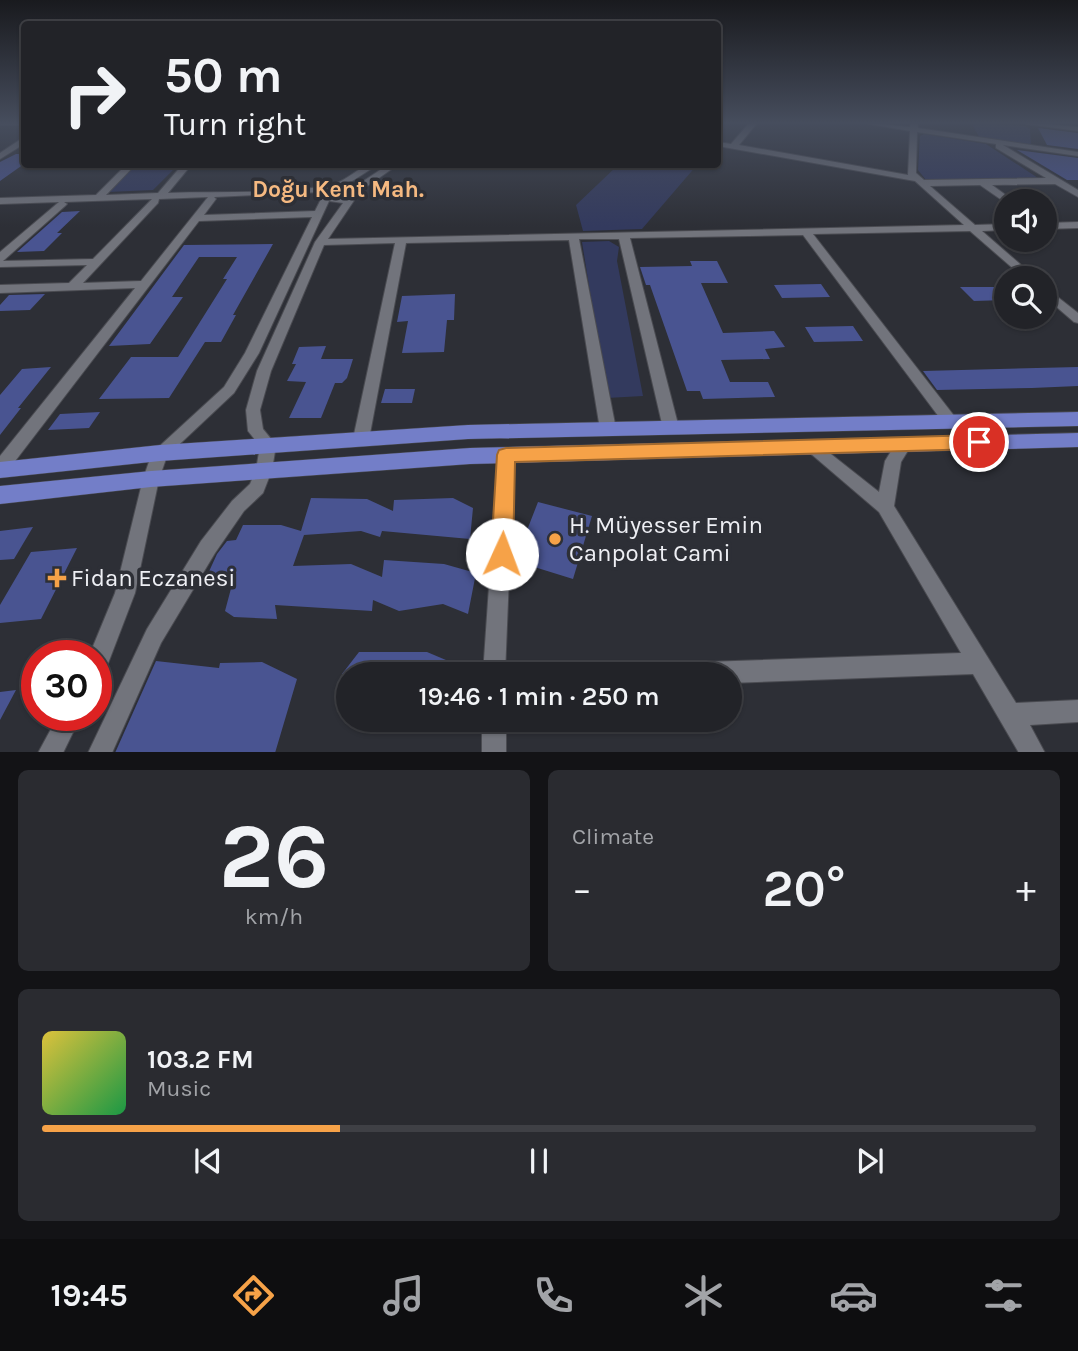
<!DOCTYPE html>
<meta charset="utf-8">
<style>
body{margin:0;font-family:Karla,sans-serif;background:#2a2b30;color:#f1f3f6;height:100vh;display:flex;flex-direction:column;font-size:26px;white-space:nowrap}
*{box-sizing:border-box;margin:0}
p{font-size:23px;color:#a2a4a8}
.icon{flex:none;width:38px;height:38px;fill:none;stroke:currentColor;stroke-width:2;stroke-linecap:round;stroke-linejoin:round}
.map{position:relative;height:752px;overflow:hidden}
.details{display:flex;flex-direction:column;gap:18px;padding:18px;background:#131316;flex:1}
.details>*{flex:none}
.hud{position:absolute;left:21px;top:21px;width:700px;height:147px;border-radius:7px;box-shadow:0 2px 5px #0004,0 0 0 2px #3f4045;background:#222328;color:#f1f3f6;overflow:hidden}
.buttons{position:absolute;left:994px;top:189px;display:grid;gap:14px}
.buttons a{display:grid;place-items:center;width:63px;height:63px;border-radius:50%;background:#222328;box-shadow:0 2px 5px #0004,0 0 0 2px #3f4045;font-size:35px}
.speed{position:absolute;left:21px;top:640px;display:flex;gap:14px;font-size:35px;font-weight:700;text-align:center}
.speed>*{display:grid;place-content:center;width:91px;height:91px;border-radius:50%;background:#222328;box-shadow:0 2px 5px #0004,0 0 0 2px #3f4045;line-height:1}
.speed .limit{border:10px solid #d22;background:#fff;color:#111}
.pin{position:absolute;display:grid;place-items:center;width:60px;height:60px;color:#fff;margin:-30px;border:4px solid #fff;border-radius:50%;box-shadow:0 2px 7px #0007}
.me{position:absolute;width:77px;margin:-38px;rotate:2deg;stroke-linejoin:round;filter:drop-shadow(0 0 5px #0008)}
.turn{display:flex;align-items:center;gap:24px;height:147px;padding:0 28px;font-size:32px}
.turn .icon{width:91px;height:91px;stroke-width:2.5}
.turn b{display:block;font-size:49px;line-height:60px}
.big{font-size:52px;font-weight:600;line-height:1.1}
.details .widget{flex:1;display:flex;flex-direction:column;justify-content:center;gap:10px;min-width:0;padding:0 24px;border-radius:10px;background:#2a2b30}
.details .dial{align-items:center;gap:0}
.dial b{font-size:91px;line-height:1}
.song{display:flex;align-items:center;gap:21px}
.cover{width:84px;height:84px;border-radius:10px;background:linear-gradient(135deg,hsl(50 70% 55%),hsl(140 70% 35%))}
.played{height:7px;border-radius:4px;background:linear-gradient(90deg,#f6a248 30%,#3f4045 30%)}
.keys{display:flex;justify-content:space-around;direction:ltr}
.heat{display:flex;justify-content:space-between;align-items:center;font-size:38px;direction:ltr}
.details .tiles{flex:1;display:grid;gap:18px;grid-template-columns:1fr 1fr}
.widget:last-child{grid-column:span 2}
.trip{position:absolute;left:336px;top:662px;width:406px;height:70px;border-radius:35px;background:#222328;box-shadow:0 2px 5px #0004,0 0 0 2px #3f4045;font-weight:600;line-height:70px;text-align:center}
.tab-bar{display:flex;height:112px;justify-content:space-around;align-items:center;background:#0e0e10;color:#a2a4a8}
.tab-bar .icon{width:49px;height:49px}
.tab-bar .current{color:#f6a248}
.tab-bar b{font-size:32px;color:#f1f3f6}
.map>svg:first-child{display:block}
.green{fill:#333a5e}
.building{fill:#495491}
.lines{fill:none;stroke-linecap:round;stroke-linejoin:round}
.minor-casing{stroke:#4a4b51;stroke-width:2}
.major-casing{stroke:#4a4b51;stroke-width:1}
.minor{fill:#72747c;fill-rule:evenodd}
.major{fill:#737ec8;fill-rule:evenodd}
.route{fill:#f6a248;stroke:#a0692f;stroke-width:2}
.poi-dot{fill:#f6a248;stroke:#2d2f36;stroke-width:2.5}
.labels{text-anchor:middle;stroke-width:7;stroke-linejoin:round;paint-order:stroke}
.far-district-label{font-size:23px;font-weight:bold;fill:#f5b981;stroke:#2d2f36}
.near-poi-label{font-size:24px;fill:#eeeff4;stroke:#2d2f36;text-anchor:start}
</style>
<div class="map">
<svg width="1078" height="753" viewBox="0 0 1078 753">
<rect width="100%" height="100%" fill="#2d2f36"/>
<path class="green" d="M971 122 1025 126 1030 129 1031 145 979 137Z
M924 134 986 144 1038 178 926 180 918 170 920 136Z
M137 165H178L153 190 107 192Z
M618 165V164L697 165 642 229 583 231 576 205Z
M609 241 619 247 617 261 643 396 607 398 582 242Z"/>
<path class="building" d="M1038 128 1078 133V149L1047 145Z
M1017 150 1078 158V180H1067Z
M16 154H24V164L0 181V162Z
M80 211 57 233H62L44 251 17 252 62 212Z
M273 244 233 315H236L221 342H205L169 398 99 399 131 357H178L227 279H223L237 257H199L172 297H183L150 344 109 346 184 245Z
M690 261H717L728 283H701L723 333 774 331 785 347 765 349 770 359 721 360 730 382H768L775 397 703 399 700 391H687L650 285H646L640 267 692 266Z
M821 284 830 297 782 298 774 285Z
M960 287H1006V300L974 301Z
M45 294 30 310 0 311V305L9 295Z
M455 294 454 320H447L444 352 402 353 408 321 397 322 402 296Z
M853 326 863 341 814 342 805 327Z
M326 346 321 359H353L347 378 342 383H335L321 418H289L306 382 287 381 296 364H292L299 347Z
M51 367 18 408H21L0 435V395L22 369Z
M1078 367V386L1032 388 937 390 923 371Z
M385 389H415L412 403H381Z
M100 412 89 428 48 430 60 414Z
M311 498 367 499 393 511 394 500 453 498 473 508 470 539 382 531 380 537 361 531 304 535 293 566 351 564 382 577 384 560 444 564 476 573 468 614 443 604 399 611 373 600 372 611 275 605 277 619 234 617 225 611 233 581 201 589 217 554 227 541 236 540 243 525H281L301 531Z
M538 502 592 516 573 579 515 561Z
M33 527 14 559 0 560V531Z
M77 548 41 619 0 623V605L31 552Z
M359 652H427L479 674H342Z
M156 661 219 668 220 663 262 662 297 679 275 753H115Z
M16 690 0 720V692Z"/>
<g class="lines">
<defs>
<path id="minor" d="M0 122H24V125H0Z
M750 122H758L739 145 908 175 910 131 858 122 910 127 911 122H917L918 128 1078 152V156L1003 145 1078 190V197L1055 184 992 185 1014 201H1006V203L980 185 930 186 975 225 1006 224V230L982 231 1036 278H1024L970 231 813 234 955 417 958 421 955 425H945L803 235 630 238 679 428 676 432H666L663 428 619 239H579L616 429 613 433H603L600 429 569 240 406 243 369 439 367 443H355L353 439 395 243 324 245 271 371 260 410 263 429 276 445 272 470 263 493 244 511 215 553 161 643 112 753H88L147 629 201 541 232 501 250 484 256 470 260 446 248 431 246 410 257 371 315 242 343 203 329 201 259 353 234 393 167 456 159 479 135 593 104 674 96 677V656H89L115 593 143 479 152 453 224 387 245 353 312 217 199 221 6 473 0 474V456L135 288 0 293V285L69 283 87 265 0 267V252L59 202 0 204V198L96 195 127 164H136L106 195 158 193 183 164H192L168 193C221 191 279 195 330 185 348 182 358 164 379 164L349 183 359 184 389 164H399L363 189V193L355 199 328 239 964 225 915 181 718 146V142L731 144ZM917 132 996 144V148L1046 178 924 180 916 173ZM342 188 355 191 343 197 328 195 331 191ZM321 192 318 196 321 199 315 211 204 215 216 199 214 197ZM208 197 141 281 83 283 158 203 159 199ZM152 199 93 259 3 261 65 206 67 204 64 202Z
M1022 122 1078 127V131L1026 124Z
M21 139H24V144L0 159V153Z
M1078 222V228L1045 229V223Z
M1045 287 1078 313V323L1074 322 1045 297Z
M904 438 910 440 912 444 901 462 894 506 1016 703 1078 700V722L1030 725 1045 753H1019L973 674 730 683V674H665L668 666 676 663 961 653 879 512 803 447 805 443 811 441 817 443 879 492 885 461 898 440Z
M506 449 512 451 514 455 505 674H483L498 455 500 451Z
M58 716H81L63 753H38Z
M482 719H506V753H482Z"/>
<path id="major" d="M1078 412V426L468 439 160 461 0 478V462L160 445 468 425Z
M1078 433V447L470 464 151 487 0 504V486L151 471 470 448Z"/>
</defs>
<use href="#minor" class="minor-casing"/>
<use href="#major" class="major-casing"/>
<use href="#minor" class="minor"/>
<use href="#major" class="major"/>
</g>
<linearGradient id="sky" x2="0" y2="1"><stop stop-color="#191a1e"/><stop offset="0.54" stop-color="#464d5d"/><stop offset="1" stop-color="#464d5d" stop-opacity="0"/></linearGradient>
<rect width="1078" height="227" fill="url(#sky)"/>
<path class="route" d="M979 435 985 437 988 442 985 447 979 449 515 462 513 554 510 560 502 563 495 560 491 554 497 455 499 450 506 448Z"/>
<g class="poi-dot">
<circle cx="555" cy="539" r="7"/>
<path d="M53.5 567.5h7v7h7v7h-7v7h-7v-7h-7v-7h7z"/>
</g>
<g class="labels">
<g class="far-district-label">
<text x="338" y="197">Doğu Kent Mah.</text>
</g>
<g class="near-poi-label">
<text x="569" y="533">H. Müyesser Emin<tspan x="569" dy="28">Canpolat Cami</tspan></text>
<text x="71" y="586">Fidan Eczanesi</text>
</g>
</g>
</svg>
<div class="buttons">
<a><svg class="icon" aria-label="sound" viewBox="0 0 24 24"><path d="M4 9h4l5-4v14l-5-4H4zM17 9q2 3 0 6"/></svg></a>
<a><svg class="icon" aria-label="search" viewBox="0 0 24 24"><circle cx="10" cy="10" r="6"/><path d="M15 15l6 6"/></svg></a>
</div>
<div class="speed"><div class="limit">30</div></div>
<div class="pin" style="left:979px;top:442px;background:#d93025"><svg class="icon" aria-label="arrive" viewBox="0 0 24 24"><path d="M6 21V4h12l-3 4 3 4H6"/></svg></div>
<svg class="me" style="left:502px;top:554px" viewBox="-20 -20 40 40"><circle r="19" fill="#fff"/><path d="M0-13L10 11 0 6-10 11z" fill="#f6a248"/></svg>
<div class="trip">19:46 · 1 min · 250 m</div>
<div class="hud">
<div class="turn"><svg class="icon" aria-label="right" viewBox="0 0 24 24"><path d="M7 20v-9h11M14 6l5 5-5 5"/></svg><div><b>50 m</b>Turn right</div></div>
</div>
</div>
<section class="details">
<div class="tiles">
<div class="widget dial"><b>26</b><p>km/h</p></div>
<div class="widget"><p>Climate</p>
<div class="heat"><a>−</a><b class="big">20°</b><a>+</a></div>
</div>
<div class="widget">
<div class="song"><i class="cover"></i><div><b>103.2 FM</b><p>Music</p></div></div>
<div class="played"></div>
<div class="keys"><svg class="icon" aria-label="previous" viewBox="0 0 24 24"><path d="M18 5L8 12l10 7zM5 5v14"/></svg><svg class="icon" aria-label="pause" viewBox="0 0 24 24"><path d="M8 5v14M16 5v14"/></svg><svg class="icon" aria-label="next" viewBox="0 0 24 24"><path d="M6 5l10 7-10 7zM19 5v14"/></svg></div>
</div>
</div>
</section>
<nav class="tab-bar">
<b>19:45</b>
<svg class="icon current" aria-label="directions" viewBox="0 0 24 24"><path d="M12 3l9 9-9 9-9-9zM9 14v-3h6M13 9l2 2-2 2"/></svg>
<svg class="icon" aria-label="music" viewBox="0 0 24 24"><path d="M9 18V5l10-2v13"/><circle cx="6" cy="18" r="3"/><circle cx="16" cy="16" r="3"/></svg>
<svg class="icon" aria-label="phone" viewBox="0 0 24 24"><path d="M5 4h4l2 5-3 2q2 4 5 5l2-3 5 2v4C11 20 4 13 5 4z"/></svg>
<svg class="icon" aria-label="climate" viewBox="0 0 24 24"><path d="M12 3v18M4 7l16 10M4 17L20 7"/></svg>
<svg class="icon" aria-label="car" viewBox="0 0 24 24"><path d="M5 17H2v-5l4-1 3-4h7l3 4 3 1v5h-3M9 17h6M6 11h13"/><circle cx="7" cy="17" r="2"/><circle cx="17" cy="17" r="2"/></svg>
<svg class="icon" aria-label="filters" viewBox="0 0 24 24"><path d="M4 7h16M4 17h16"/><circle cx="9" cy="7" r="2"/><circle cx="15" cy="17" r="2"/></svg>
</nav>
